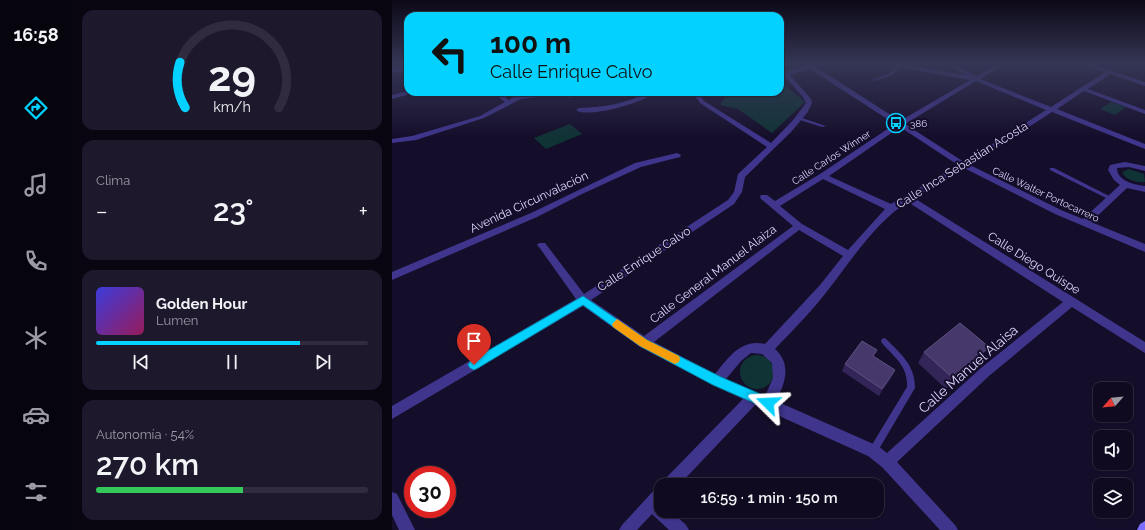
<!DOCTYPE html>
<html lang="es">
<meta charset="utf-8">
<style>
body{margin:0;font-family:Raleway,sans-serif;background:#1e182d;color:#f1f3f6;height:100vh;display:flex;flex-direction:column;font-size:15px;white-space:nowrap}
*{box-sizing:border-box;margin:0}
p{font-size:13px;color:#9c9aa5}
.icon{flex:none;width:22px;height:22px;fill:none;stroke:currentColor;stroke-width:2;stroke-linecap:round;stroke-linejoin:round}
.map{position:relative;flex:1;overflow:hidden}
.sheet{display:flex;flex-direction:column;gap:10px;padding:10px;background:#090612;width:320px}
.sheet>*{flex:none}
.top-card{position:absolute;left:12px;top:12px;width:380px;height:84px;border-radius:12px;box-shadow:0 1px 3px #0004,0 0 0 1px #302b3e;background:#03d1ff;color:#111;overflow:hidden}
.needle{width:26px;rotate:243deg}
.controls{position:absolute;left:701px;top:382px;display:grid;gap:8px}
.controls a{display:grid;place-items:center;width:40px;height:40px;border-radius:8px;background:#100a20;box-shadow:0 1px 3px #0004,0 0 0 1px #302b3e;font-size:20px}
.speed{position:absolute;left:12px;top:466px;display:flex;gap:8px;font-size:20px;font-weight:700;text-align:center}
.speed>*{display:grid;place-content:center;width:52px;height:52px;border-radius:50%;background:#100a20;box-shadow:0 1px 3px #0004,0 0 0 1px #302b3e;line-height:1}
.speed .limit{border:6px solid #d22;background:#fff;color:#111}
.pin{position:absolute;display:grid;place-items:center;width:34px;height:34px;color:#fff;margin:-41px -17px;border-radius:50% 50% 50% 0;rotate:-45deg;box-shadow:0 0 4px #0007}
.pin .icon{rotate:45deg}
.me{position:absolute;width:44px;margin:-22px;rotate:291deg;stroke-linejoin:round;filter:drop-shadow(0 0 3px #0008)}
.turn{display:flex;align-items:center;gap:14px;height:84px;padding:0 20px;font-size:18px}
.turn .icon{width:52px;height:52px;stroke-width:2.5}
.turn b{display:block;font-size:28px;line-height:34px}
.big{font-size:30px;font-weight:600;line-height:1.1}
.sheet .widget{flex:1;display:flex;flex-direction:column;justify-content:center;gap:6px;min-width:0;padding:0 14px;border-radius:12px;background:#1e182d}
.sheet .dial{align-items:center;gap:0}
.dial svg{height:104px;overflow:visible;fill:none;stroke:#302b3e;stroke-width:7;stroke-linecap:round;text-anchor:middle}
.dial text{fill:#f1f3f6;stroke:none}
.song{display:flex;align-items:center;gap:12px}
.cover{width:48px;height:48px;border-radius:6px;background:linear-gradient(135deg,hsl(240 70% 55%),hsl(330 70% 35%))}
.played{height:4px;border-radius:2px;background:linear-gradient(90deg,#03d1ff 75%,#302b3e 75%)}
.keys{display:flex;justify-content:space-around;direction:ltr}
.heat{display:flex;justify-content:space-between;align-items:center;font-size:22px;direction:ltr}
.charge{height:6px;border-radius:3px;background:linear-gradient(90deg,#34c759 54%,#302b3e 0)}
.trip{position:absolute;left:262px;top:478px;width:230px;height:40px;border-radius:12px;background:#100a20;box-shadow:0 1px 3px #0004,0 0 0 1px #302b3e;font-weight:600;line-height:40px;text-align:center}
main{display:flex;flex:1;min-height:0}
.tabs{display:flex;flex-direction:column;width:72px;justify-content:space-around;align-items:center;background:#06040d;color:#9c9aa5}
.tabs .icon{width:28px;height:28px}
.tabs .active{color:#03d1ff}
.tabs b{font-size:18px;color:#f1f3f6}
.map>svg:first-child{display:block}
.green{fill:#103335}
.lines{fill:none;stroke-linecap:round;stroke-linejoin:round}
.service{fill:#3f358d;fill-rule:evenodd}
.pedestrian{fill:#3f358d;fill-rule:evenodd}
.minor{fill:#3f358d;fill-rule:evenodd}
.secondary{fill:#7e6eff;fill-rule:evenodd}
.wall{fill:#342559}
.shaded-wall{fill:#20143f}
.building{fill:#46386b;stroke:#5e5182}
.route{fill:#03d1ff;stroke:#0288a6}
.slow{fill:#f59e0b}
.labels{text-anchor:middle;stroke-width:4;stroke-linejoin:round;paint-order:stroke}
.far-poi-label{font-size:10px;fill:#dfd7ff;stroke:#150e2a;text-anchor:start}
.far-street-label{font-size:10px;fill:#dfd7ff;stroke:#150e2a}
.street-label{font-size:12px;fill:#dfd7ff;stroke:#150e2a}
.near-street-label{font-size:14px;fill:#dfd7ff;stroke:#150e2a}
</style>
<main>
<nav class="tabs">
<b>16:58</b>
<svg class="icon active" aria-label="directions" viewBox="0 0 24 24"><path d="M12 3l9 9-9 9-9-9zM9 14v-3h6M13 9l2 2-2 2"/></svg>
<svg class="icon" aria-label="music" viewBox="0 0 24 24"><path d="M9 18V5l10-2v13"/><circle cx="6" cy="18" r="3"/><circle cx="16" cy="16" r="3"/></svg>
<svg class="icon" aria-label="phone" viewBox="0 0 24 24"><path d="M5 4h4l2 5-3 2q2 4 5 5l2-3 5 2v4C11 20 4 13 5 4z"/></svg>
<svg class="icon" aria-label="climate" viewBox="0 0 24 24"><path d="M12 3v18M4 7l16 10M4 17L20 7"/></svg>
<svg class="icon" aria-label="car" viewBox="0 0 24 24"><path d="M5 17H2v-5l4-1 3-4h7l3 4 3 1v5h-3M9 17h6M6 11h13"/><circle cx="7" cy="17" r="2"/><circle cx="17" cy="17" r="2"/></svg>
<svg class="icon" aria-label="filters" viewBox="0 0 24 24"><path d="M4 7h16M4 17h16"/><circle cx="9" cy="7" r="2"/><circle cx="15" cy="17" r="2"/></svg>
</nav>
<section class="sheet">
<div class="widget dial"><svg viewBox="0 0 100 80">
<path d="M14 69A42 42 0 1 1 86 69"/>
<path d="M14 69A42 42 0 0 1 10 34" stroke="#03d1ff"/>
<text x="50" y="56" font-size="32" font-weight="700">29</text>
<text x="50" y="72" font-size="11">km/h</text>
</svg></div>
<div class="widget"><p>Clima</p>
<div class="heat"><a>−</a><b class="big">23°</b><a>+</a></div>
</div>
<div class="widget">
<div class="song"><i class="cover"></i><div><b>Golden Hour</b><p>Lumen</p></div></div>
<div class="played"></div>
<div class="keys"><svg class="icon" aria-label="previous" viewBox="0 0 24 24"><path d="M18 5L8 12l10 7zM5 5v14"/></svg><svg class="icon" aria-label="pause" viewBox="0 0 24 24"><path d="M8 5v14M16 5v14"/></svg><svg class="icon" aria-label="next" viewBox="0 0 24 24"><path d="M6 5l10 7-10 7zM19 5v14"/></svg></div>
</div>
<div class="widget"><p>Autonomía · 54%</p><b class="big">270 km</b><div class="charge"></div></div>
</section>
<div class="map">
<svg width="753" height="530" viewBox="0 0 753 530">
<rect width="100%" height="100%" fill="#150e2a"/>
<path class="green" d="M388 86H394L413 102 380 133 346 109 328 105 337 92H388Z
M719 102 734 107 723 115 708 109Z
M178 124 190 134 154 149 142 138Z
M737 169 752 174 753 182C745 183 733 180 730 172Z
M348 372a17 17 0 1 1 34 0a17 17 0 1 1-34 0Z"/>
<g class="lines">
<path class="service" d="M507 64H511L500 75 483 81 480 80 498 73Z
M405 117H407L434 126 430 127 405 119Z
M658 168H662L721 198 720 199H716L658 170Z
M492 338 494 339C509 354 523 365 523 388L484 454 481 455 478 454 477 451 478 448 515 387C516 366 503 358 490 343L489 341 490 339Z"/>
<path class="pedestrian" d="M101 92H107L120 103 115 104Z"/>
<path class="minor" d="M418 64H433L432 65 424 67 508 121 578 80 501 66 498 64H508L573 75 555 64H562L584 76 606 64H612L588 79 659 107 713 72 692 65 691 64H699L753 82V86L719 74 696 89 753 110V114L692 91 665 109 753 144V149L660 112 578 165 669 210 691 219 728 185 722 180 716 170 718 165 733 162 753 166V171L737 167 725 168C725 181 743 185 753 186V192L735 188 699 222 753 244V252L663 214 572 168 522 198 753 342V353L680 307 597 376 505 462 563 525 566 530H548L490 467 476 456 363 405 287 485H270L272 480 351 399 321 385 248 347 191 306 0 419V406L184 299 147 247 145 245 147 243H153L192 294 336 200 342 192 346 174 375 147 308 103 300 92H306L312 101 379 143 402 119 414 103 411 97 394 78 388 82V77L396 71ZM418 69 503 124 428 174 383 201 375 195H369L368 197 369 199 401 226 252 336 199 300 342 204 350 192 353 177 399 132 415 113 420 103 419 99 398 75ZM584 81 654 110 572 162 513 124ZM508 127 566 165 499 204 437 176ZM431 179 493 209 456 250 410 224 388 206ZM516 202 671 302 589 368 495 453 486 446 384 401C393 384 400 364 383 349 401 330 420 311 436 290 459 261 484 221 516 202ZM407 230 451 256 428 285 373 344C349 338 336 358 323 374L262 342ZM359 353 370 354 380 363 381 378 373 396 334 379 349 361Z
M16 66V70L0 73V69Z
M16 91 25 92 0 99V95Z
M131 92H139L137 94 167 92 182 96 179 98 162 95 129 99 92 118 24 140 0 143V139L20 136 88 116Z
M256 92H264C254 102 195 119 184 110L187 108C211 107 235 104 256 92Z
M285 153 289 155 288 157 249 167 190 194 145 217 0 280V272L139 213 243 163Z
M269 486V511H279L294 525 297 530H277L260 514 245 530H227L230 525 264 488Z
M0 492 5 494 23 530H7L0 515Z"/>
<path class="secondary" d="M753 521V530H745L748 524Z"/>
</g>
<path class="wall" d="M532 352 589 357 554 389 526 363Z
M483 357 503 370 500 377 487 396 450 371 453 364Z"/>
<path class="shaded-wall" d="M597 347 589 357 554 389 562 379Z
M503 370 500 377 487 396 490 389Z"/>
<path class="building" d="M568 323 597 347 562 379 532 352Z
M470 341 485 350 481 356 503 370 490 389 453 364Z"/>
<linearGradient id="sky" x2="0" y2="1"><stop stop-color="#0c0817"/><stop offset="0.46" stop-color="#353655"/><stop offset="1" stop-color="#353655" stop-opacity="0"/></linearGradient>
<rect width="753" height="138" fill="url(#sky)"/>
<path class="route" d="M191 296 255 340 329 377 380 399 382 403 380 407 376 409 321 385 248 346 191 305 86 368 82 370 78 368 76 365 78 361Z"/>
<path class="slow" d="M225 319 255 340 287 356 288 359 287 362 283 364 279 362 248 346 221 327 220 324Z"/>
<defs>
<symbol id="bus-ring" viewBox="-11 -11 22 22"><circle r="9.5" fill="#150e2a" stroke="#03d1ff" stroke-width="1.5"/><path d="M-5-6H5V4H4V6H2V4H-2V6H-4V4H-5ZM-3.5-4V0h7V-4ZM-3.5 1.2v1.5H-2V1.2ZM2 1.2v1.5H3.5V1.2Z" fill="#03d1ff"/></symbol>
</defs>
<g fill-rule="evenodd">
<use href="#bus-ring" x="493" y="112" width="22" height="22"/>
</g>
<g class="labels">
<g class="far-poi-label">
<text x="518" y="127">386</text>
</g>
<g class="far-street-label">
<text transform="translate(439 157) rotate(-33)" y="4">Calle Carlos Winner</text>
<text transform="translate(654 194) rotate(25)" y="4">Calle Walter Portocarrero</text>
</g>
<g class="street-label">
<text transform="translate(570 165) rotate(-32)" y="4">Calle Inca Sebastían Acosta</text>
<text transform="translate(137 202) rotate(-25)" y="4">Avenida Circunvalación</text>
<text transform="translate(252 259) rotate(-33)" y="4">Calle Enrique Calvo</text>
<text transform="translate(642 263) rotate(32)" y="4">Calle Diego Quispe</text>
<text transform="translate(321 274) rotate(-37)" y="4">Calle General Manuel Alaiza</text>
</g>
<g class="near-street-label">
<text transform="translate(576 369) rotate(-41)" y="5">Calle Manuel Alaisa</text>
</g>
</g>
</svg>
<div class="controls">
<a><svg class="needle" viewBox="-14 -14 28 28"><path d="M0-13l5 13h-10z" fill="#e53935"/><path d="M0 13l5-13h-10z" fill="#9c9aa5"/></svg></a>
<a><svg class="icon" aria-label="sound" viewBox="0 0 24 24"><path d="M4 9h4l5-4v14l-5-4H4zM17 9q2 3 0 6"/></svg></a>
<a><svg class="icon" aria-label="layers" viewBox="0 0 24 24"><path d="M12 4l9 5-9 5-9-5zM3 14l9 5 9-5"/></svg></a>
</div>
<div class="speed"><div class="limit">30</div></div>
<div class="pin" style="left:82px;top:365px;background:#d93025"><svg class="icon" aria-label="arrive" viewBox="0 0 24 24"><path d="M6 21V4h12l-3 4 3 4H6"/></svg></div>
<svg class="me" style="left:376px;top:403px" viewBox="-20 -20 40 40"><path d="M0-17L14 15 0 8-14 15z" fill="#03d1ff" stroke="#fff" stroke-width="4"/></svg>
<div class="trip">16:59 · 1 min · 150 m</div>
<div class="top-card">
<div class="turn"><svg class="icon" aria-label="left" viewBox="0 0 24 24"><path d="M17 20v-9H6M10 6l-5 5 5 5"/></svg><div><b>100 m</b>Calle Enrique Calvo</div></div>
</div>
</div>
</main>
